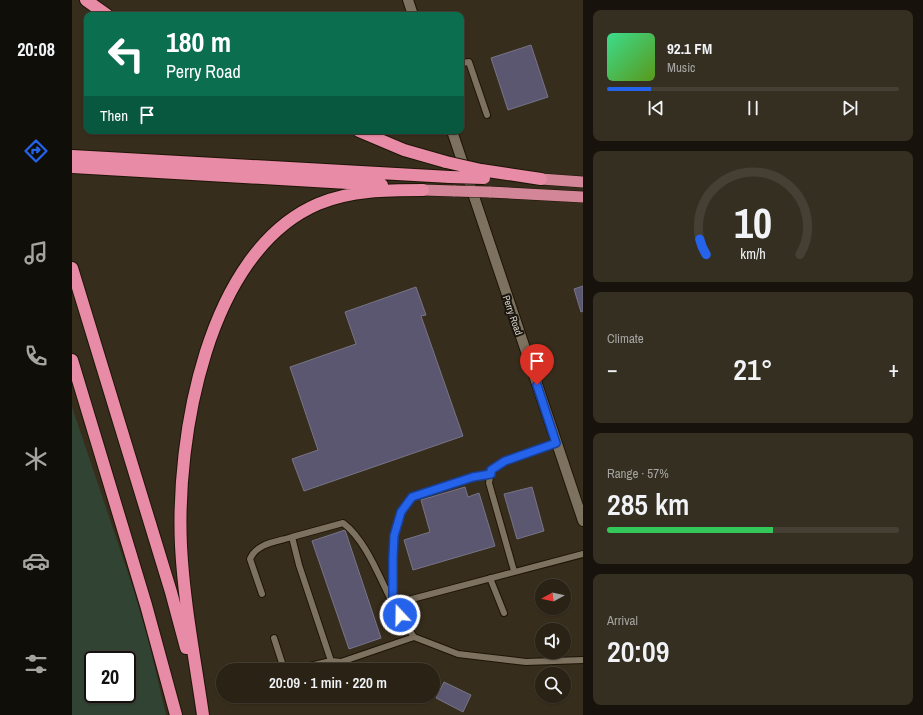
<!DOCTYPE html>
<meta charset="utf-8">
<style>
body{margin:0;font-family:"Archivo Narrow",sans-serif;background:#352f22;color:#f1f3f6;height:100vh;display:flex;flex-direction:column;font-size:15px;white-space:nowrap}
*{box-sizing:border-box;margin:0}
p{font-size:13px;color:#a5a4a0}
.icon{flex:none;width:22px;height:22px;fill:none;stroke:currentColor;stroke-width:2;stroke-linecap:round;stroke-linejoin:round}
.map{position:relative;flex:1;overflow:hidden}
.details{display:flex;flex-direction:column;gap:10px;padding:10px;background:#17130c;width:340px}
.details>*{flex:none}
.guide{position:absolute;left:12px;top:12px;width:380px;height:122px;border-radius:8px;box-shadow:0 1px 3px #0004,0 0 0 1px #453f34;background:#0b6e4f;color:#fff;overflow:hidden}
.needle{width:26px;rotate:262deg}
.controls{position:absolute;left:463px;top:579px;display:grid;gap:8px}
.controls a{display:grid;place-items:center;width:36px;height:36px;border-radius:50%;background:#292215;box-shadow:0 1px 3px #0004,0 0 0 1px #453f34;font-size:20px}
.speed{position:absolute;left:12px;top:651px;display:flex;gap:8px;font-size:20px;font-weight:700;text-align:center}
.speed>*{display:grid;place-content:center;width:52px;height:52px;border-radius:50%;background:#292215;box-shadow:0 1px 3px #0004,0 0 0 1px #453f34;line-height:1}
.speed .limit{border:2px solid #111;border-radius:6px;background:#fff;color:#111}
.pin{position:absolute;display:grid;place-items:center;width:34px;height:34px;color:#fff;margin:-41px -17px;border-radius:50% 50% 50% 0;rotate:-45deg;box-shadow:0 0 4px #0007}
.pin .icon{rotate:45deg}
.me{position:absolute;width:44px;margin:-22px;rotate:339deg;stroke-linejoin:round;filter:drop-shadow(0 0 3px #0008)}
.turn{display:flex;align-items:center;gap:14px;height:84px;padding:0 16px;font-size:18px}
.turn .icon{width:52px;height:52px;stroke-width:2.5}
.turn b{display:block;font-size:28px;line-height:34px}
.then{display:flex;align-items:center;height:38px;padding:0 16px;background:#0003;gap:8px;font-size:15px}
.big{font-size:30px;font-weight:600;line-height:1.1}
.details .card{flex:1;display:flex;flex-direction:column;justify-content:center;gap:6px;min-width:0;padding:0 14px;border-radius:8px;background:#352f22}
.details .dial{align-items:center;gap:0}
.dial svg{height:104px;overflow:visible;fill:none;stroke:#453f34;stroke-width:7;stroke-linecap:round;text-anchor:middle}
.dial text{fill:#f1f3f6;stroke:none}
.song{display:flex;align-items:center;gap:12px}
.cover{width:48px;height:48px;border-radius:6px;background:linear-gradient(135deg,hsl(150 70% 55%),hsl(90 70% 35%))}
.played{height:4px;border-radius:2px;background:linear-gradient(90deg,#2563eb 15%,#453f34 15%)}
.keys{display:flex;justify-content:space-around;direction:ltr}
.heat{display:flex;justify-content:space-between;align-items:center;font-size:22px;direction:ltr}
.charge{height:6px;border-radius:3px;background:linear-gradient(90deg,#34c759 57%,#453f34 0)}
.trip{position:absolute;left:144px;top:663px;width:224px;height:40px;border-radius:20px;background:#292215;box-shadow:0 1px 3px #0004,0 0 0 1px #453f34;font-weight:600;line-height:40px;text-align:center}
main{display:flex;flex:1;min-height:0}
.tab-bar{display:flex;flex-direction:column;width:72px;justify-content:space-around;align-items:center;background:#100e08;color:#a5a4a0}
.tab-bar .icon{width:28px;height:28px}
.tab-bar .on{color:#2563eb}
.tab-bar b{font-size:18px;color:#f1f3f6}
.map>svg:first-child{display:block}
.green{fill:#314434;fill-rule:evenodd}
.building{fill:#5c5771;stroke:#777488}
.lines{fill:none;stroke-linecap:round;stroke-linejoin:round}
.service-casing{stroke:#1e1506;stroke-width:8}
.tertiary-casing{stroke:#1e1506;stroke-width:12}
.trunk-casing{stroke:#1e1506;stroke-width:12}
.motorway-casing{stroke:#1e1506;stroke-width:14}
.service{stroke:#7d715f;stroke-width:6}
.tertiary{stroke:#7d715f;stroke-width:10}
.trunk{stroke:#d28698;stroke-width:11}
.motorway{stroke:#e78ba6;stroke-width:12}
.trunk-bridge-casing{stroke:#1e1506;stroke-width:12;stroke-linecap:butt}
.motorway-bridge-casing{stroke:#1e1506;stroke-width:14;stroke-linecap:butt}
.trunk-bridge{stroke:#d28698;stroke-width:11}
.motorway-bridge{stroke:#e78ba6;stroke-width:12}
.route-casing{stroke:#184099;stroke-width:10}
.route{stroke:#2563eb;stroke-width:7}
.labels{text-anchor:middle;stroke-width:4;stroke-linejoin:round;paint-order:stroke}
.street-label{font-size:10px;fill:#d7d1c7;stroke:#1a160f}
</style>
<main>
<nav class="tab-bar">
<b>20:08</b>
<svg class="icon on" aria-label="directions" viewBox="0 0 24 24"><path d="M12 3l9 9-9 9-9-9zM9 14v-3h6M13 9l2 2-2 2"/></svg>
<svg class="icon" aria-label="music" viewBox="0 0 24 24"><path d="M9 18V5l10-2v13"/><circle cx="6" cy="18" r="3"/><circle cx="16" cy="16" r="3"/></svg>
<svg class="icon" aria-label="phone" viewBox="0 0 24 24"><path d="M5 4h4l2 5-3 2q2 4 5 5l2-3 5 2v4C11 20 4 13 5 4z"/></svg>
<svg class="icon" aria-label="climate" viewBox="0 0 24 24"><path d="M12 3v18M4 7l16 10M4 17L20 7"/></svg>
<svg class="icon" aria-label="car" viewBox="0 0 24 24"><path d="M5 17H2v-5l4-1 3-4h7l3 4 3 1v5h-3M9 17h6M6 11h13"/><circle cx="7" cy="17" r="2"/><circle cx="17" cy="17" r="2"/></svg>
<svg class="icon" aria-label="filters" viewBox="0 0 24 24"><path d="M4 7h16M4 17h16"/><circle cx="9" cy="7" r="2"/><circle cx="15" cy="17" r="2"/></svg>
</nav>
<div class="map">
<svg width="511" height="715" viewBox="0 0 511 715">
<rect width="100%" height="100%" fill="#372d1c"/>
<path class="green" d="M0 407 61 588 77 643 94 715H0ZM21 660H55V694H21Z"/>
<path class="building" d="M459 45 476 97 436 110 419 58Z
M511 286V311L509 312 502 289Z
M344 287 354 315 349 316 391 436 232 491 220 459 246 450 218 367 284 344 273 312Z
M393 487 396 497 407 493 423 546 341 570 332 540 358 532 349 500Z
M460 487 472 531 445 539 432 494Z
M273 530 309 638 277 649 240 541Z
M372 682 399 695 391 712 364 698Z"/>
<g class="lines">
<defs>
<path id="service" d="M389 63 397 62 415 115
M511 554 321 604 342 637 386 654 454 662 511 660
M442 571 417 483 419 470 433 461 484 443
M418 578 432 613
M190 594 178 559C185 543 204 542 220 537
M321 603V558L322 536 329 512 340 497 401 477 419 474
M321 604C308 579 294 540 271 523L220 537 227 565 259 661 269 662 342 637
M202 638 212 669 216 670
M221 670 259 661"/>
<path id="tertiary" d="M336 0 341 15
M380 131 511 521"/>
<path id="trunk" d="M469 179 511 182
M351 190 383 191
M417 192 511 197"/>
<path id="motorway" d="M14 0 35 15
M287 131 332 150 374 162
M0 156 378 177
M0 167 310 185
M409 170 469 179
M0 268 99 592 114 648
M0 360 74 605 104 715
M131 715C123 659 112 603 109 546 104 439 134 252 246 204 279 190 316 190 351 190"/>
</defs>
<use href="#service" class="service-casing"/>
<use href="#tertiary" class="tertiary-casing"/>
<use href="#trunk" class="trunk-casing"/>
<use href="#motorway" class="motorway-casing"/>
<use href="#service" class="service"/>
<use href="#tertiary" class="tertiary"/>
<use href="#trunk" class="trunk"/>
<use href="#motorway" class="motorway"/>
<defs>
<path id="trunk-bridge" d="M383 191 417 192"/>
<path id="motorway-bridge" d="M374 162 409 170
M378 177 412 178"/>
</defs>
<use href="#trunk-bridge" class="trunk-bridge-casing"/>
<use href="#motorway-bridge" class="motorway-bridge-casing"/>
<use href="#trunk-bridge" class="trunk-bridge"/>
<use href="#motorway-bridge" class="motorway-bridge"/>
</g>
<g class="lines">
<defs>
<path id="route" d="M328 615 321 604V558L322 536 329 512 340 497 401 477 419 474V470L433 461 484 443 465 385"/>
</defs>
<use href="#route" class="route-casing"/>
<use href="#route" class="route"/>
</g>
<g class="labels">
<g class="street-label">
<text transform="translate(441 315) rotate(71)" y="4">Perry Road</text>
</g>
</g>
</svg>
<div class="controls">
<a><svg class="needle" viewBox="-14 -14 28 28"><path d="M0-13l5 13h-10z" fill="#e53935"/><path d="M0 13l5-13h-10z" fill="#a5a4a0"/></svg></a>
<a><svg class="icon" aria-label="sound" viewBox="0 0 24 24"><path d="M4 9h4l5-4v14l-5-4H4zM17 9q2 3 0 6"/></svg></a>
<a><svg class="icon" aria-label="search" viewBox="0 0 24 24"><circle cx="10" cy="10" r="6"/><path d="M15 15l6 6"/></svg></a>
</div>
<div class="speed"><div class="limit">20</div></div>
<div class="pin" style="left:465px;top:385px;background:#d93025"><svg class="icon" aria-label="arrive" viewBox="0 0 24 24"><path d="M6 21V4h12l-3 4 3 4H6"/></svg></div>
<svg class="me" style="left:328px;top:615px" viewBox="-20 -20 40 40"><circle r="17" fill="#2563eb" stroke="#fff" stroke-width="3"/><path d="M0-11L8 9 0 5-8 9z" fill="#fff"/></svg>
<div class="trip">20:09 · 1 min · 220 m</div>
<div class="guide">
<div class="turn"><svg class="icon" aria-label="left" viewBox="0 0 24 24"><path d="M17 20v-9H6M10 6l-5 5 5 5"/></svg><div><b>180 m</b>Perry Road</div></div>
<div class="then">Then<svg class="icon" aria-label="arrive" viewBox="0 0 24 24"><path d="M6 21V4h12l-3 4 3 4H6"/></svg></div>
</div>
</div>
<section class="details">
<div class="card">
<div class="song"><i class="cover"></i><div><b>92.1 FM</b><p>Music</p></div></div>
<div class="played"></div>
<div class="keys"><svg class="icon" aria-label="previous" viewBox="0 0 24 24"><path d="M18 5L8 12l10 7zM5 5v14"/></svg><svg class="icon" aria-label="pause" viewBox="0 0 24 24"><path d="M8 5v14M16 5v14"/></svg><svg class="icon" aria-label="next" viewBox="0 0 24 24"><path d="M6 5l10 7-10 7zM19 5v14"/></svg></div>
</div>
<div class="card dial"><svg viewBox="0 0 100 80">
<path d="M14 69A42 42 0 1 1 86 69"/>
<path d="M14 69A42 42 0 0 1 9 57" stroke="#2563eb"/>
<text x="50" y="56" font-size="32" font-weight="700">10</text>
<text x="50" y="72" font-size="11">km/h</text>
</svg></div>
<div class="card"><p>Climate</p>
<div class="heat"><a>−</a><b class="big">21°</b><a>+</a></div>
</div>
<div class="card"><p>Range · 57%</p><b class="big">285 km</b><div class="charge"></div></div>
<div class="card"><p>Arrival</p><b class="big">20:09</b></div>
</section>
</main>
